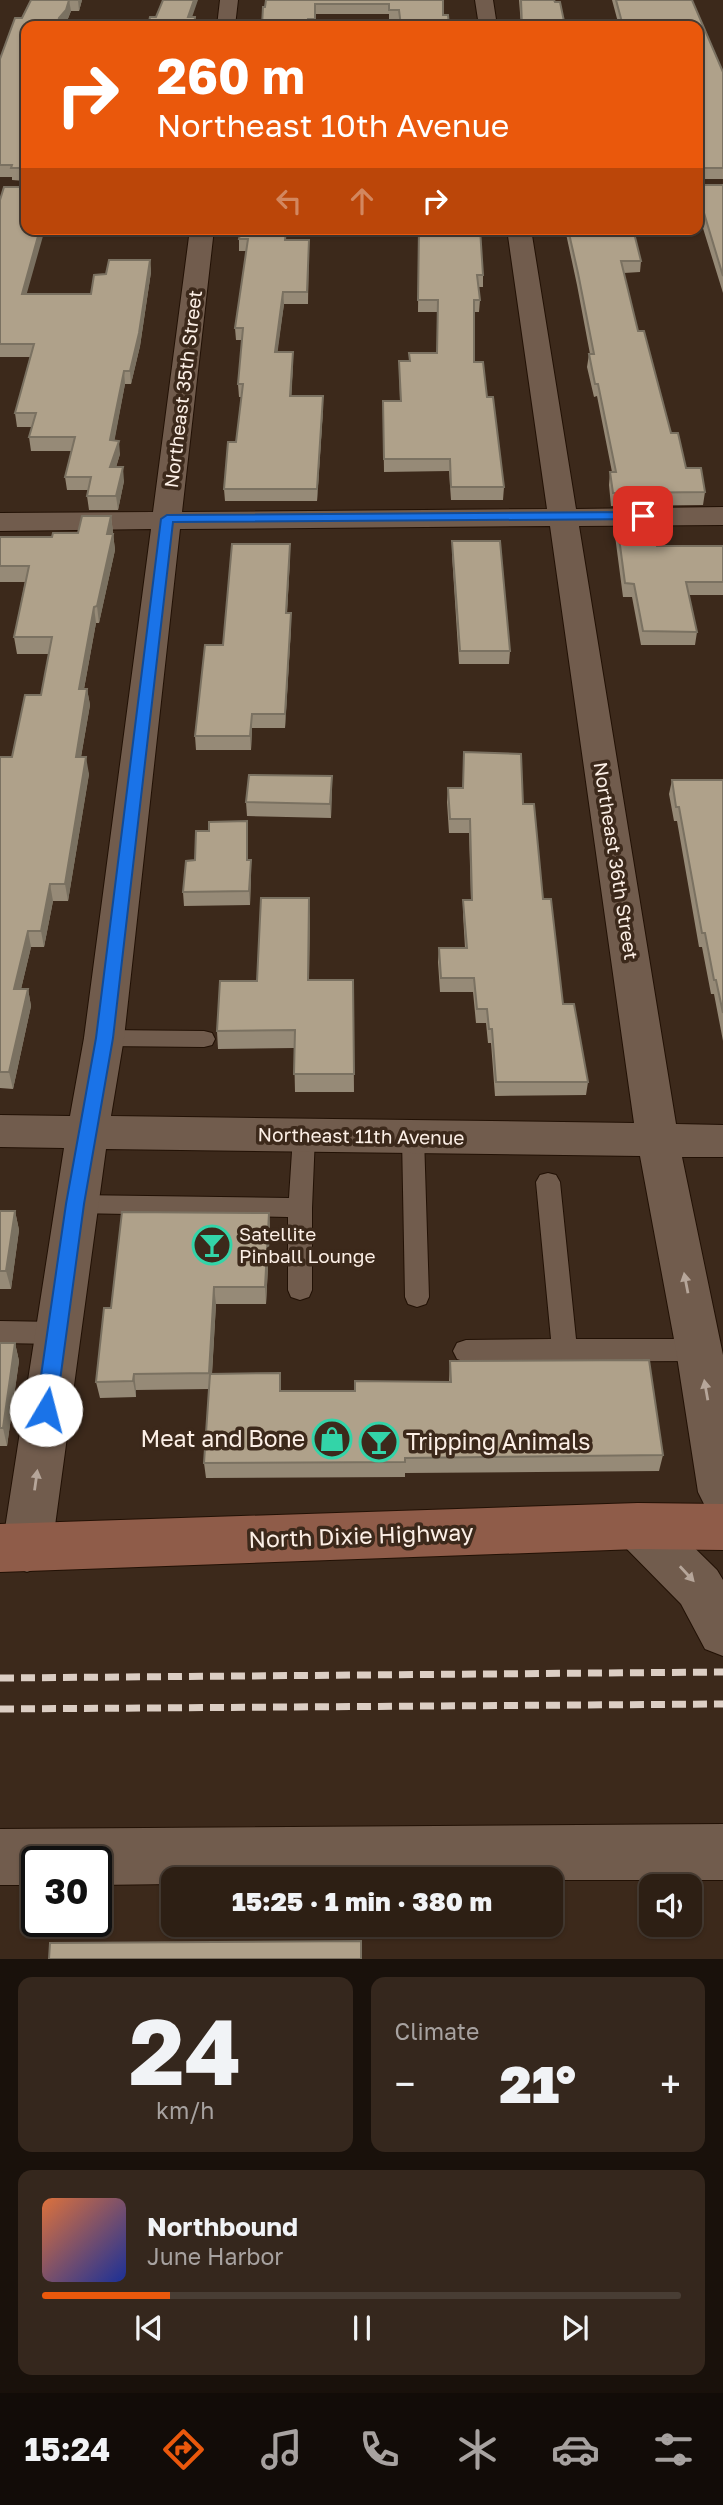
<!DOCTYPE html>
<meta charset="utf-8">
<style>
body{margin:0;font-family:"Golos Text",sans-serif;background:#35271d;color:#f1f3f6;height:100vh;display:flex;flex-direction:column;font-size:26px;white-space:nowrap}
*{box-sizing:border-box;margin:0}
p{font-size:23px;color:#a7a2a0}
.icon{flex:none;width:38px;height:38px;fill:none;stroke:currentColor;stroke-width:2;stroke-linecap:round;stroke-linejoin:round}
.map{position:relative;height:1959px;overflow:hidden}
.drawer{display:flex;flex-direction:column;gap:18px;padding:18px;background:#19110b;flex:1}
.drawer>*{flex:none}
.guide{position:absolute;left:21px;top:21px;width:682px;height:214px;border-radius:14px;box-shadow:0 2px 5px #0004,0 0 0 2px #483d34;background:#ea580c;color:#fff;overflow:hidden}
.buttons{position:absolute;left:639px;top:1874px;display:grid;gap:14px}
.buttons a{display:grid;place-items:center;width:63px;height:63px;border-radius:14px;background:#2d1f14;box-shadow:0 2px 5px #0004,0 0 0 2px #483d34;font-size:35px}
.speed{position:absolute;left:21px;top:1846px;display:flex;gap:14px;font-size:35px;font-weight:700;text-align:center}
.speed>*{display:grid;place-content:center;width:91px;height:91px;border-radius:50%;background:#2d1f14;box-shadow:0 2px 5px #0004,0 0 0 2px #483d34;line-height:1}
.speed .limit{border:4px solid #111;border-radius:10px;background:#fff;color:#111}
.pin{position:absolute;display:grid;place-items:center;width:60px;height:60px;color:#fff;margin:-30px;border-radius:14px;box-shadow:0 4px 10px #0006}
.me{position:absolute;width:77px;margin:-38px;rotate:8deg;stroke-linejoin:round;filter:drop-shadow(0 0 5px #0008)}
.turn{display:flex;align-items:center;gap:24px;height:147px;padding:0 21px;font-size:32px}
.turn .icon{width:91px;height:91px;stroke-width:2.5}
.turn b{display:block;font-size:49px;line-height:60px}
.lanes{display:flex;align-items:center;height:66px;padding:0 21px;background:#0003;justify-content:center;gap:35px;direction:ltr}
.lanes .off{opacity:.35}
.big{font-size:52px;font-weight:800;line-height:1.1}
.drawer .card{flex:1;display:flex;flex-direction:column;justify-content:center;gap:10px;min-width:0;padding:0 24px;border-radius:14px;background:#35271d}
.drawer .dial{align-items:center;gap:0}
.dial b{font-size:91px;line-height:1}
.song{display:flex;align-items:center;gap:21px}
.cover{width:84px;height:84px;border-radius:10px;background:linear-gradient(135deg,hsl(20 70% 55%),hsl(230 70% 35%))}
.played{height:7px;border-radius:4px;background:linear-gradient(90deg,#ea580c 20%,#483d34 20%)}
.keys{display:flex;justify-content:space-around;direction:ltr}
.heat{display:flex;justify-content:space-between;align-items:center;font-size:38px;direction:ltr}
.drawer .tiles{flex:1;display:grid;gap:18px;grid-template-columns:1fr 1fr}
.card:last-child{grid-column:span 2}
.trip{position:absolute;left:161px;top:1867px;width:402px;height:70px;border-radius:14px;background:#2d1f14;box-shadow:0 2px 5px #0004,0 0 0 2px #483d34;font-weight:800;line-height:70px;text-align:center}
.tab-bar{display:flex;height:112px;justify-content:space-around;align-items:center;background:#120c08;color:#a7a2a0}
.tab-bar .icon{width:49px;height:49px}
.tab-bar .on{color:#ea580c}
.tab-bar b{font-size:32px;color:#f1f3f6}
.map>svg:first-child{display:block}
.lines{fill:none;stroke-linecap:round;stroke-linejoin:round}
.service-casing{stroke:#221105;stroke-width:2}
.minor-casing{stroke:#221105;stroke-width:2}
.secondary-casing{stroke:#221105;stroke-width:2}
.service{fill:#715c4d;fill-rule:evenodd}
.minor{fill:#715c4d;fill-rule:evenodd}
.secondary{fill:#8f5c49;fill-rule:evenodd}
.rail{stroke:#dccec4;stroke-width:7;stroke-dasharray:14 7;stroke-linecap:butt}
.wall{fill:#968a77}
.shaded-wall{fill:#7a7161}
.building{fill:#afa18a;stroke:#7a7161;stroke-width:2}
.oneway{fill:#b6a69a}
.route{fill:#1a73e8;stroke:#114b97;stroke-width:2}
.labels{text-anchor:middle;stroke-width:7;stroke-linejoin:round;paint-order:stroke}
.street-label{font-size:19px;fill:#fcefe6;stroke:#3c291b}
.poi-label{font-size:19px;fill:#fcefe6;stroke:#3c291b;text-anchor:start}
.near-poi-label{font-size:23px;fill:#fcefe6;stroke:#3c291b;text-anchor:end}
.near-street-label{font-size:23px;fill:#fcefe6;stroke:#3c291b}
</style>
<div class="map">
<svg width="723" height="1959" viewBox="0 0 723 1959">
<rect width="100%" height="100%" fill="#3c291b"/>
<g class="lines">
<defs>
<path id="service" d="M104 1030 204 1031 212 1033 215 1039 212 1045 204 1047 104 1046 96 1044 93 1038 96 1032Z
M304 1127 312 1130 315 1136 312 1208V1290L309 1297 300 1300 291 1297 288 1290V1217L75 1213 67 1211 63 1204 67 1197 75 1195 289 1198 293 1136 296 1130Z
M413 1128 421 1131 424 1137 429 1297 426 1304 417 1307 408 1304 405 1297 402 1137 405 1131Z
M548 1173 556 1175 560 1182 576 1339H699L708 1342 712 1350 708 1358 699 1361 466 1362 457 1359 453 1351 457 1343 466 1340 551 1339 536 1182 540 1175Z
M0 1321 56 1322 65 1325 68 1333 65 1341 56 1344 0 1343Z"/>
<path id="minor" d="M220 0H238L235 26H217Z
M475 0H493L497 26H479Z
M190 229H214L182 512 547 509 507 229H531L576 509 723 507V525L579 526 676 1124 723 1125V1157H682L723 1355V1514L706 1508 698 1492 676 1350 640 1156 106 1149 52 1548 45 1565 27 1572 9 1565 2 1548 64 1148 0 1147V1115L70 1116 84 1038 151 529 0 531V513L153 512ZM550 526 634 1123 111 1116 124 1038 180 529Z
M638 1503 656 1510 717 1570 723 1580V1656L705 1649 681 1604 620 1542 613 1526 620 1510Z
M723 1824V1880H173V1884L96 1885V1862H37V1885H0V1829Z"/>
<path id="secondary" d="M638 1503 723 1504V1550L638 1549 0 1572V1524Z"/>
</defs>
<use href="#service" class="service-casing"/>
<use href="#minor" class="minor-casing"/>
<use href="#secondary" class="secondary-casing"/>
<use href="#service" class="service"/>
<use href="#minor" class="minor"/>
<use href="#secondary" class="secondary"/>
<path class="rail" d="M0 1678 723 1672
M0 1709 723 1704"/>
</g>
<path class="wall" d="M31 0H82L79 11H71L67 21 26 26V181L12 180V177H0V59Z
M266 0H443V15L449 26H399V20H389V14H315V26H262Z
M519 0H554L565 26H521Z
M612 0H692L723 72V179H698V26H619Z
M698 185H723V293L702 225H698Z
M0 200 27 294H91L106 274 150 260 151 272 140 346 131 384H125L114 441 120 454 116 467 124 481 118 510H89L87 496 88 490H67L65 477 71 451H31L29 437 32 427H17L15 413 30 357H0Z
M419 229 483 275V287H478L480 300 479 312H474V362L487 397 504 487 503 500H451L449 471 384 472 383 401H400L399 361H409V353H437V312H418Z
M565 229H633L641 261 640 272 624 273 638 331 671 433 686 468 705 492 703 505 611 506 609 485 610 472H612L597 396 594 397 587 367 589 354H590L577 285Z
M239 239 309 240 308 304H284L277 352 293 364 291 396 323 409 317 501H225L224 489 236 442 241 397H239L238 384 242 340H236L235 328 246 251H239Z
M616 515 657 546H723V595H689L697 632 695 645H641L632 597H623L614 528Z
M111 516 115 550 99 623H96L84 689H87L90 705 81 757 89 774 68 901H53L44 947H31L21 989H28L31 1006 13 1089 0 1088V757H12L41 695 49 654H17L14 637 25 582H0V537H52L78 533Z
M452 541 510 651 509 664H459L452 555Z
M290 558 287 613 291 627 285 728H252L251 750H196L195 736 223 645Z
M332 776 331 818 247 816 246 802Z
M672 780H723V1041L714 994H711L702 947H699L677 821H674L669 794Z
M448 788 523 804 543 899 563 1004 588 1082 586 1095 495 1096 491 1043H488L486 1023H476L473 992H440L438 962 439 948H465L463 914V900H471L469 833H449L447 802Z
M248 835V860L251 874 250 905 184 906 183 892 195 860Z
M310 916 309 980H353L354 1092H295L294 1048 218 1049 217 1031Z
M0 1211H15L19 1230 11 1289H0Z
M269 1213 270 1229 266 1304H216L212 1374 281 1391H355L449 1382 450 1361 663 1455 659 1471 405 1473V1477L206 1478 204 1463 209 1389 136 1390V1397L100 1398 96 1382 111 1308Z
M0 1343H15L19 1361 7 1446H0Z"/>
<path class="shaded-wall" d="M69 0 71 11 67 21 63 26H57L59 18Z
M78 0H82L79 11Z
M194 0H198L189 26 188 17Z
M40 229H45L23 307 22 294Z
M150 260 151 272 140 346 131 384 130 371Z
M283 292 284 304 276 364 275 352Z
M293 352V364L291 409 290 396Z
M124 371 125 384 112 454 110 440Z
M323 396V409L317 501V489Z
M119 441 120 454 112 481 110 467Z
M123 467 124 481 118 510 116 496Z
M111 516 113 532 109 550 107 534Z
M113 534 115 550 99 623 97 606Z
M290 544V558L286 627V613Z
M94 607 96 623 81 705 79 689Z
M291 613V627L285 728V714Z
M87 689 90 705 78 774 76 757Z
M252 714V728L251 750 250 736Z
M86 757 89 774 68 901 65 884Z
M332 776V790L331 818 330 804Z
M251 860V874L250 905 249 891Z
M50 884 53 901 44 947 41 931Z
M309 898 310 916 308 999V980Z
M28 931 31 947 17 1006 14 989Z
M28 989 31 1006 13 1089 9 1072Z
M15 1211 19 1230 11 1289 6 1271Z
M269 1213 270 1229 266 1304 265 1287Z
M214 1287 216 1304 211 1389 209 1373Z
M15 1343 19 1361 7 1446 3 1428Z
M134 1374 136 1390V1397L133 1381Z"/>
<path class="building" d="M31 0H78H69L66 10 59 18 57 26H26V170L24 168H11L12 165H0V59L15 18H22Z
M163 0H194L188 17H195L194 26H148L150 17H156Z
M266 0H443V15H448L449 26H401L399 10H389V4H315V19H308L307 26H262L263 7H265Z
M521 0H554L555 2H560L565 26H522Z
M616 0H692L723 72V168H698V26H623Z
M698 185H723V276L704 213H698Z
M4 187H26V229H40L22 294H91L94 275 106 274 109 260H150L139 333 130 371H124L110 440 119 441 110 467H123L116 496H87L91 477H65L75 437H29L36 413H15L34 344H0V200Z
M241 229H286L285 240H309L307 292H283L275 352H293L290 396H323L317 489H224L228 442H236L243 384H238L243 328H235L248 239H239Z
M419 229H480L483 275H477L480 300H474V362H483L487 397H493L504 487H451L450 459H384L383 401H401L399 361H410L409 353H437L438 300H418Z
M568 229H633L641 261H621L638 331H644L671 433H678L686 468H701L705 492 613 493 610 472H616L598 384H595L589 354H594L578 273Z
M616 515H652L657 546H723V582H686L697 632 643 631 634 584 625 583Z
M82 516H111L107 534H113L97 606 94 607 79 689H87L76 757H86L65 884H50L41 931H28L14 989H28L9 1072H0V757H12L25 695H41L52 637H14L29 566H0V537H52L53 533H78Z
M452 541H500L510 651H460Z
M232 544H290L286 613H291L285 714H252L250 736H195L205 645H223Z
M464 752 521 754 523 804H534L543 899H551L563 1004H574L588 1082H496L492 1029H489L487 1009H477L474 978H441L439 948H467L463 900H472L470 819H450L448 788H463Z
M249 775 332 776 330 804 246 802Z
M672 780H723V1013L716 980H714L705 933H702L679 807H676Z
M247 821V860H251L249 891 183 892 186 861 195 860 196 831H209V822Z
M261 898H309L308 980H353L354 1074H294L295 1030 217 1031 220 981H257Z
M0 1211H15L6 1271H0Z
M122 1212 269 1213 265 1287H214L209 1373 134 1374 133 1381 96 1382 104 1308H111Z
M0 1343H15L3 1428H0Z
M649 1360 663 1455 405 1458V1462L204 1463 210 1374 280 1373V1391H355V1381L451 1382 450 1361Z
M361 1941V1959H49L50 1943Z"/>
<defs><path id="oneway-solid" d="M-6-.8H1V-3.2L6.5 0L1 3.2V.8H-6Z" transform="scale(1.75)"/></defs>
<g class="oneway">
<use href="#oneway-solid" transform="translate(686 1283) rotate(-101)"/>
<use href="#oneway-solid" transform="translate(706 1390) rotate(-100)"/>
<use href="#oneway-solid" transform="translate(36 1480) rotate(-82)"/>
<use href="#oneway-solid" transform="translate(687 1574) rotate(47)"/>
</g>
<path class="route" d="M643 512 649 516 647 519 173 522 113 1038 84 1204 56 1410 53 1416 46 1419 39 1416 36 1410 66 1204 96 1038 161 519 167 515Z"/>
<defs>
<symbol id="bar-ring" viewBox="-11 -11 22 22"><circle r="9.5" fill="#3c291b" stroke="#33d4a8" stroke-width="1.5"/><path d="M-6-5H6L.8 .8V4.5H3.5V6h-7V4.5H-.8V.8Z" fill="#33d4a8"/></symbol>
<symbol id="shop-ring" viewBox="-11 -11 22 22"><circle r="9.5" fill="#3c291b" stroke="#33d4a8" stroke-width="1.5"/><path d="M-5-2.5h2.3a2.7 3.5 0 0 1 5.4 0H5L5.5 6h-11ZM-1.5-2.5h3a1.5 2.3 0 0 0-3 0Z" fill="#33d4a8"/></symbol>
</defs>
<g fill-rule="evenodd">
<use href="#bar-ring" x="190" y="1223" width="44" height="44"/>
<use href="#shop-ring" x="310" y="1417" width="44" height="44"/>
<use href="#bar-ring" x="357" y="1420" width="44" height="44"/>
</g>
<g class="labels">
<g class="street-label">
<text transform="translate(183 389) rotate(-83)" y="7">Northeast 35th Street</text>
<text transform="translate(616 861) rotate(81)" y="7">Northeast 36th Street</text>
<text transform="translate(361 1136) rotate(1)" y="7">Northeast 11th Avenue</text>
</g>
<g class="poi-label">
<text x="239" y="1241">Satellite<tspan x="239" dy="22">Pinball Lounge</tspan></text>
</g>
<g class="near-poi-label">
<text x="305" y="1447">Meat and Bone</text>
<text x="406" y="1450" text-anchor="start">Tripping Animals</text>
</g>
<g class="near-street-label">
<text transform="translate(361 1536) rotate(-2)" y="8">North Dixie Highway</text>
</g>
</g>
</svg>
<div class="buttons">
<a><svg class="icon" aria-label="sound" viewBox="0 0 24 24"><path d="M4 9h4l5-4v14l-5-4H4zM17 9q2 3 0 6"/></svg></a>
</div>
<div class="speed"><div class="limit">30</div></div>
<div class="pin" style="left:643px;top:516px;background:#d93025"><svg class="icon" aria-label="arrive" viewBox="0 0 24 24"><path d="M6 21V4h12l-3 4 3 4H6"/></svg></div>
<svg class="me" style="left:46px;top:1410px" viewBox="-20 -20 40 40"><circle r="19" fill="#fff"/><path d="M0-13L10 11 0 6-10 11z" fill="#1a73e8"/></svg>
<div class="trip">15:25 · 1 min · 380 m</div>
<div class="guide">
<div class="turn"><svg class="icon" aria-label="right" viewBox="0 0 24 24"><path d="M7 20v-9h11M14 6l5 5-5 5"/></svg><div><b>260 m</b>Northeast 10th Avenue</div></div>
<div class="lanes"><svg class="icon off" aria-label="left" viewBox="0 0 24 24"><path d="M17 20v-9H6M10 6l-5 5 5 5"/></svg><svg class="icon off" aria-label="ahead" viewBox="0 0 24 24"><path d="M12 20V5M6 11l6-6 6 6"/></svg><svg class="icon" aria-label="right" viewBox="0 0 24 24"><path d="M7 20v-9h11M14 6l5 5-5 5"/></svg></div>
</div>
</div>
<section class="drawer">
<div class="tiles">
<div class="card dial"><b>24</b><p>km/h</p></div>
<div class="card"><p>Climate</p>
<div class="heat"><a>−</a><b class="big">21°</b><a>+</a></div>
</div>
<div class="card">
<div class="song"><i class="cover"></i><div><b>Northbound</b><p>June Harbor</p></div></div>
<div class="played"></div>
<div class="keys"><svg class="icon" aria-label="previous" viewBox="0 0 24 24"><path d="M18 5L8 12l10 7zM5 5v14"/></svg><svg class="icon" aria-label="pause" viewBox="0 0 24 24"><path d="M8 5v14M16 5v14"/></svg><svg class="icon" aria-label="next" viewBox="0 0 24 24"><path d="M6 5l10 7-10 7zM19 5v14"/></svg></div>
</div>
</div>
</section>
<nav class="tab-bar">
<b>15:24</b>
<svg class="icon on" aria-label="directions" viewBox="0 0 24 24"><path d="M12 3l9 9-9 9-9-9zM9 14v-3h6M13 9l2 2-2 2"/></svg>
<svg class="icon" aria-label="music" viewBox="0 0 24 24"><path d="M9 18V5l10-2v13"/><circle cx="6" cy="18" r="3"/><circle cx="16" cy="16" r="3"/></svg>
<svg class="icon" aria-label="phone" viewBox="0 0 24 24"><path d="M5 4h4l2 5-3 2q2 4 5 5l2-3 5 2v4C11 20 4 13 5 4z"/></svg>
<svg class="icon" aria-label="climate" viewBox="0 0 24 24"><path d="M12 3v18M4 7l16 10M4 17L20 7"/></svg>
<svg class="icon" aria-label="car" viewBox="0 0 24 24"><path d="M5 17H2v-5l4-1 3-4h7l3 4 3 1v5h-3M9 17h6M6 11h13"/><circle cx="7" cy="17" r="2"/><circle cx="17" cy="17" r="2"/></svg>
<svg class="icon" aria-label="filters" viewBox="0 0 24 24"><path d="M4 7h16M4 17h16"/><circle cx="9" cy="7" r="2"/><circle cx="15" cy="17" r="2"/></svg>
</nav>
